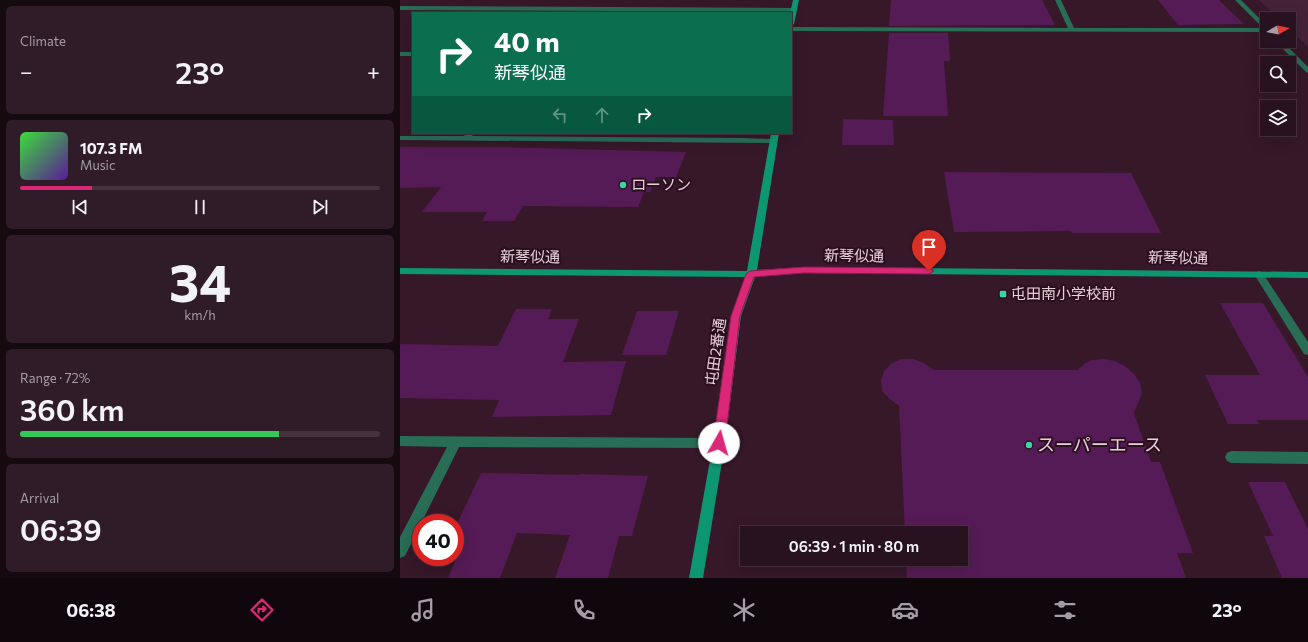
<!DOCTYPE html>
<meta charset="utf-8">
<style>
body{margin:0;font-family:Commissioner,"Noto Sans JP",sans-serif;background:#301b28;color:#f1f3f6;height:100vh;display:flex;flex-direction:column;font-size:15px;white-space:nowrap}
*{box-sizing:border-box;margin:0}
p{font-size:13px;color:#a59ea4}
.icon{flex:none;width:22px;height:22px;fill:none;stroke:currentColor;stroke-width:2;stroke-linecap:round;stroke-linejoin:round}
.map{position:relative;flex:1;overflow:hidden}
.panel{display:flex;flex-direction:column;gap:6px;padding:6px;background:#160a11;width:400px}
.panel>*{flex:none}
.hud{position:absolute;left:12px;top:12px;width:380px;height:122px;border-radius:0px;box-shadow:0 4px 16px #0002,0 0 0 1px #44323d;background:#0b6e4f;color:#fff;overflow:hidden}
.needle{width:26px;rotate:81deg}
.fabs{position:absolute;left:860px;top:12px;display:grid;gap:8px}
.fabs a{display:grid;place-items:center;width:36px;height:36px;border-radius:0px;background:#28121f;box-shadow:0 4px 16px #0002,0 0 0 1px #44323d;font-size:20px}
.speed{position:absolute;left:12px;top:514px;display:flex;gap:8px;font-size:20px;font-weight:700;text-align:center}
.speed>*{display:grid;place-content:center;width:52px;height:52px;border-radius:50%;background:#28121f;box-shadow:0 4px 16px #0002,0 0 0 1px #44323d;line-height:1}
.speed .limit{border:6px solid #d22;background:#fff;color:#111}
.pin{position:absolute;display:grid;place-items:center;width:34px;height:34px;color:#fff;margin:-41px -17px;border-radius:50% 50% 50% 0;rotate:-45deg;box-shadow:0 0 4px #0007}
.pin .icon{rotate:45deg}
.me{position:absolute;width:44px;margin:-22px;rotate:7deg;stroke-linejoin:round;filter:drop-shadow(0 0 3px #0008)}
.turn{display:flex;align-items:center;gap:14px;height:84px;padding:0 16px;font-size:18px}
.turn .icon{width:52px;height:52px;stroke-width:2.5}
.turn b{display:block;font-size:28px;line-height:34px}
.lanes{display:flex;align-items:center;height:38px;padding:0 16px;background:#0003;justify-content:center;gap:20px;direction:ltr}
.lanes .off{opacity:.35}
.big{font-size:30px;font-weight:600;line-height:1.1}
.panel .widget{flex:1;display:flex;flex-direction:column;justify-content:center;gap:6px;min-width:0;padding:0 14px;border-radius:6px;background:#301b28}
.panel .dial{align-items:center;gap:0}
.dial b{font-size:52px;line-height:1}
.song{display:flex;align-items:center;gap:12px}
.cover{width:48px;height:48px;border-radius:6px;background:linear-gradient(135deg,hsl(120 70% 55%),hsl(270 70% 35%))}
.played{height:4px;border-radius:2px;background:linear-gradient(90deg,#db2777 20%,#44323d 20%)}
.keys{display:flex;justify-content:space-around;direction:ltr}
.heat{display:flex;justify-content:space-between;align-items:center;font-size:22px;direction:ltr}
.charge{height:6px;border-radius:3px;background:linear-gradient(90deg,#34c759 72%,#44323d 0)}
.trip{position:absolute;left:340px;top:526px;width:228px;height:40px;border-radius:0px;background:#28121f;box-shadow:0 4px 16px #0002,0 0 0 1px #44323d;font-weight:600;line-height:40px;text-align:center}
.tabs{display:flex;height:64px;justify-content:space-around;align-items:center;background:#10070c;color:#a59ea4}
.tabs .icon{width:28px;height:28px}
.tabs .active{color:#db2777}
.tabs b{font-size:18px;color:#f1f3f6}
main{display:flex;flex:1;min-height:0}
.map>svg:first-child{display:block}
.built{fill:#462236}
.building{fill:#551b56}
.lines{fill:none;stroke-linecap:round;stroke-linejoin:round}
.street{fill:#286d56;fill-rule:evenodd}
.secondary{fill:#0d9771;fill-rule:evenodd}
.route{fill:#db2777;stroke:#8e194d}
.poi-dot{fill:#3bd4a4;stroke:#2c0f1f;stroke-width:1.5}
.labels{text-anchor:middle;stroke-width:4;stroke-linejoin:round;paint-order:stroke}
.poi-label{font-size:15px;fill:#e5d0da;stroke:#2c0f1f;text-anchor:start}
.street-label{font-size:15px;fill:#e5d0da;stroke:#2c0f1f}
.near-poi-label{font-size:18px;fill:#e5d0da;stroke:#2c0f1f;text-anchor:start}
</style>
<main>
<section class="panel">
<div class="widget"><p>Climate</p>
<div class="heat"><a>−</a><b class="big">23°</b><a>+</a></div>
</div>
<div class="widget">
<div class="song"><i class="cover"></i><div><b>107.3 FM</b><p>Music</p></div></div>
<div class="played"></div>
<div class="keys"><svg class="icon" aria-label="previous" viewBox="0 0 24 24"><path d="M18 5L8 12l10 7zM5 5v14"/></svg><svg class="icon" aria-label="pause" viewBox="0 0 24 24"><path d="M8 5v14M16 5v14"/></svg><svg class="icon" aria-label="next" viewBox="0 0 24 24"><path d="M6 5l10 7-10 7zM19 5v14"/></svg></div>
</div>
<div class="widget dial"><b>34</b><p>km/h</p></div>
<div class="widget"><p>Range · 72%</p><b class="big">360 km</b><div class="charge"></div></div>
<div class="widget"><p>Arrival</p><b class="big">06:39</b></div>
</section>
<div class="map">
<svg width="908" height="578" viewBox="0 0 908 578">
<rect width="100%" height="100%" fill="#361829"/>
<path class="built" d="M859 0H908V47L889 29V19H879Z"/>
<path class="building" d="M491 0H642L655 25 489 26Z
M758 0H819L844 24 778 25Z
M489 33H548L550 61H544L548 116H483Z
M443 119 493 120 494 145H442Z
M0 147H95L286 152 276 177H256L250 192H244L238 207 123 206 114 221H82L87 212H22L41 187 0 188Z
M544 172 731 173 761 233H672L671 231 554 232Z
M820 303H863L908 377V420H857L859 424H828L805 375H860Z
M116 309H152L148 319H179L163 362 226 361 211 415 92 417 99 400 0 398V344L98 346Z
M237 311H279L266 355H222Z
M501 359H513L524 363 534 370H678L684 364 692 360 703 359 715 361 725 366 734 374 740 383 742 393 734 413 751 462H760L793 553H777L786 578H507L506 559H561V533H505L499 406 490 399 482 391 481 381 484 371 491 364Z
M81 473 179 475 180 474 248 476 232 536H219L208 578H155L170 535 117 533 100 578H48L55 562V528Z
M848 482H885L908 529V578H882L864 536H873Z"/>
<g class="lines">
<path class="street" d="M655 0H661L674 28H863L835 0H841L867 26V32L391 31V27L668 28Z
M0 6 394 8 397 10 394 12 0 10Z
M875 41H882L908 67V73L906 72Z
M0 52H13V56H0Z
M66 133H74L72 136 343 138 373 139 377 141 373 143 0 140V136H64Z
M859 271 862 272 908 342V355L904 354 854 274Z
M0 436 319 438 323 439 325 443 323 447 319 448 59 447 5 556 0 558V537L47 447 0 446Z
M831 451 908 452V464L831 463 827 461 825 457 827 453Z"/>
<path class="secondary" d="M393 0H399L394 24 391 26 390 13Z
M371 133H379L357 270 404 267 908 272V278L404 273 355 277 341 316 325 443 303 578H289L313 443 331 316 345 277 0 274V268L347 271Z"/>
</g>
<path class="route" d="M404 267 529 268 534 271 529 274 404 273 354 277 340 316 325 443 323 447 319 448 315 447 313 443 331 316 346 274 350 271Z"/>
<g class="poi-dot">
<circle cx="223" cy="185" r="4"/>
<rect x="599" y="290" width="8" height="8" rx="2"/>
<circle cx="629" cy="445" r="4"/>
</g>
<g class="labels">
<g class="poi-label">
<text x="231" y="190">ローソン</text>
<text x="611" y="299">屯田南小学校前</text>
</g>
<g class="street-label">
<text transform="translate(454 256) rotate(1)" y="5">新琴似通</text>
<text transform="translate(130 257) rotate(1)" y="5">新琴似通</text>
<text transform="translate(778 258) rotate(1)" y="5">新琴似通</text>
<text transform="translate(316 352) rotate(-82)" y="5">屯田2番通</text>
</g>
<g class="near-poi-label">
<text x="637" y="451">スーパーエース</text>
</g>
</g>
</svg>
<div class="fabs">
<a><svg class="needle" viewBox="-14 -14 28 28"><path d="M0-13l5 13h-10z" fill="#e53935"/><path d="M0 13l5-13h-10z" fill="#a59ea4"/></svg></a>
<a><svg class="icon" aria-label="search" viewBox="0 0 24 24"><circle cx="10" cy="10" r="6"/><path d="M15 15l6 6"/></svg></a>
<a><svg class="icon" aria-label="layers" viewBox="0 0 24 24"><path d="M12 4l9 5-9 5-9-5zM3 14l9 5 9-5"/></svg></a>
</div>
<div class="speed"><div class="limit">40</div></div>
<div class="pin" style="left:529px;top:271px;background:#d93025"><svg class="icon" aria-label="arrive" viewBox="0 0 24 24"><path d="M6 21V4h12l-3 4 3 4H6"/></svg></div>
<svg class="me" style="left:319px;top:443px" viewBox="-20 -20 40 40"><circle r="19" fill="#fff"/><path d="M0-13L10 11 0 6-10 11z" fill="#db2777"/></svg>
<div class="trip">06:39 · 1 min · 80 m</div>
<div class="hud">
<div class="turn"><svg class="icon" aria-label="right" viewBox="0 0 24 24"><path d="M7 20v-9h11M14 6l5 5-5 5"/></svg><div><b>40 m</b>新琴似通</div></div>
<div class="lanes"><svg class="icon off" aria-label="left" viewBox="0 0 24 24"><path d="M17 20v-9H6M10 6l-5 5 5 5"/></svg><svg class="icon off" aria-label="ahead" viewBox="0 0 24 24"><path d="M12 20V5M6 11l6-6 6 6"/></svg><svg class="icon" aria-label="right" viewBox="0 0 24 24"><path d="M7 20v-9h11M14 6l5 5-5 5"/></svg></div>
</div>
</div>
</main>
<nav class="tabs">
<b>06:38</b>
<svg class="icon active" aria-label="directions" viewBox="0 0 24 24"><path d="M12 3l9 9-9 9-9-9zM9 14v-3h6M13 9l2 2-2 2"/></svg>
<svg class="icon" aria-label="music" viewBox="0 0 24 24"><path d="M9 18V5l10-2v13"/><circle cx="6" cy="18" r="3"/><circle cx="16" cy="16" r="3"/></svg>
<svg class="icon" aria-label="phone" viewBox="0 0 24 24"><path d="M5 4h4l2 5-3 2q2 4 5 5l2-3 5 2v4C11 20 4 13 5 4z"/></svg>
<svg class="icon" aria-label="climate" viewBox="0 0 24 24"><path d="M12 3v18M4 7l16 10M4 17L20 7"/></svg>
<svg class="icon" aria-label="car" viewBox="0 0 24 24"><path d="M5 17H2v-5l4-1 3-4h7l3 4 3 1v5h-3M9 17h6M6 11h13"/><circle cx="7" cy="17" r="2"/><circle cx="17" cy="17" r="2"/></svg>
<svg class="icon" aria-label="filters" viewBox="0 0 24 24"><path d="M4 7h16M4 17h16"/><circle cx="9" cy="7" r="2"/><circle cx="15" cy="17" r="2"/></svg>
<b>23°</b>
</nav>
